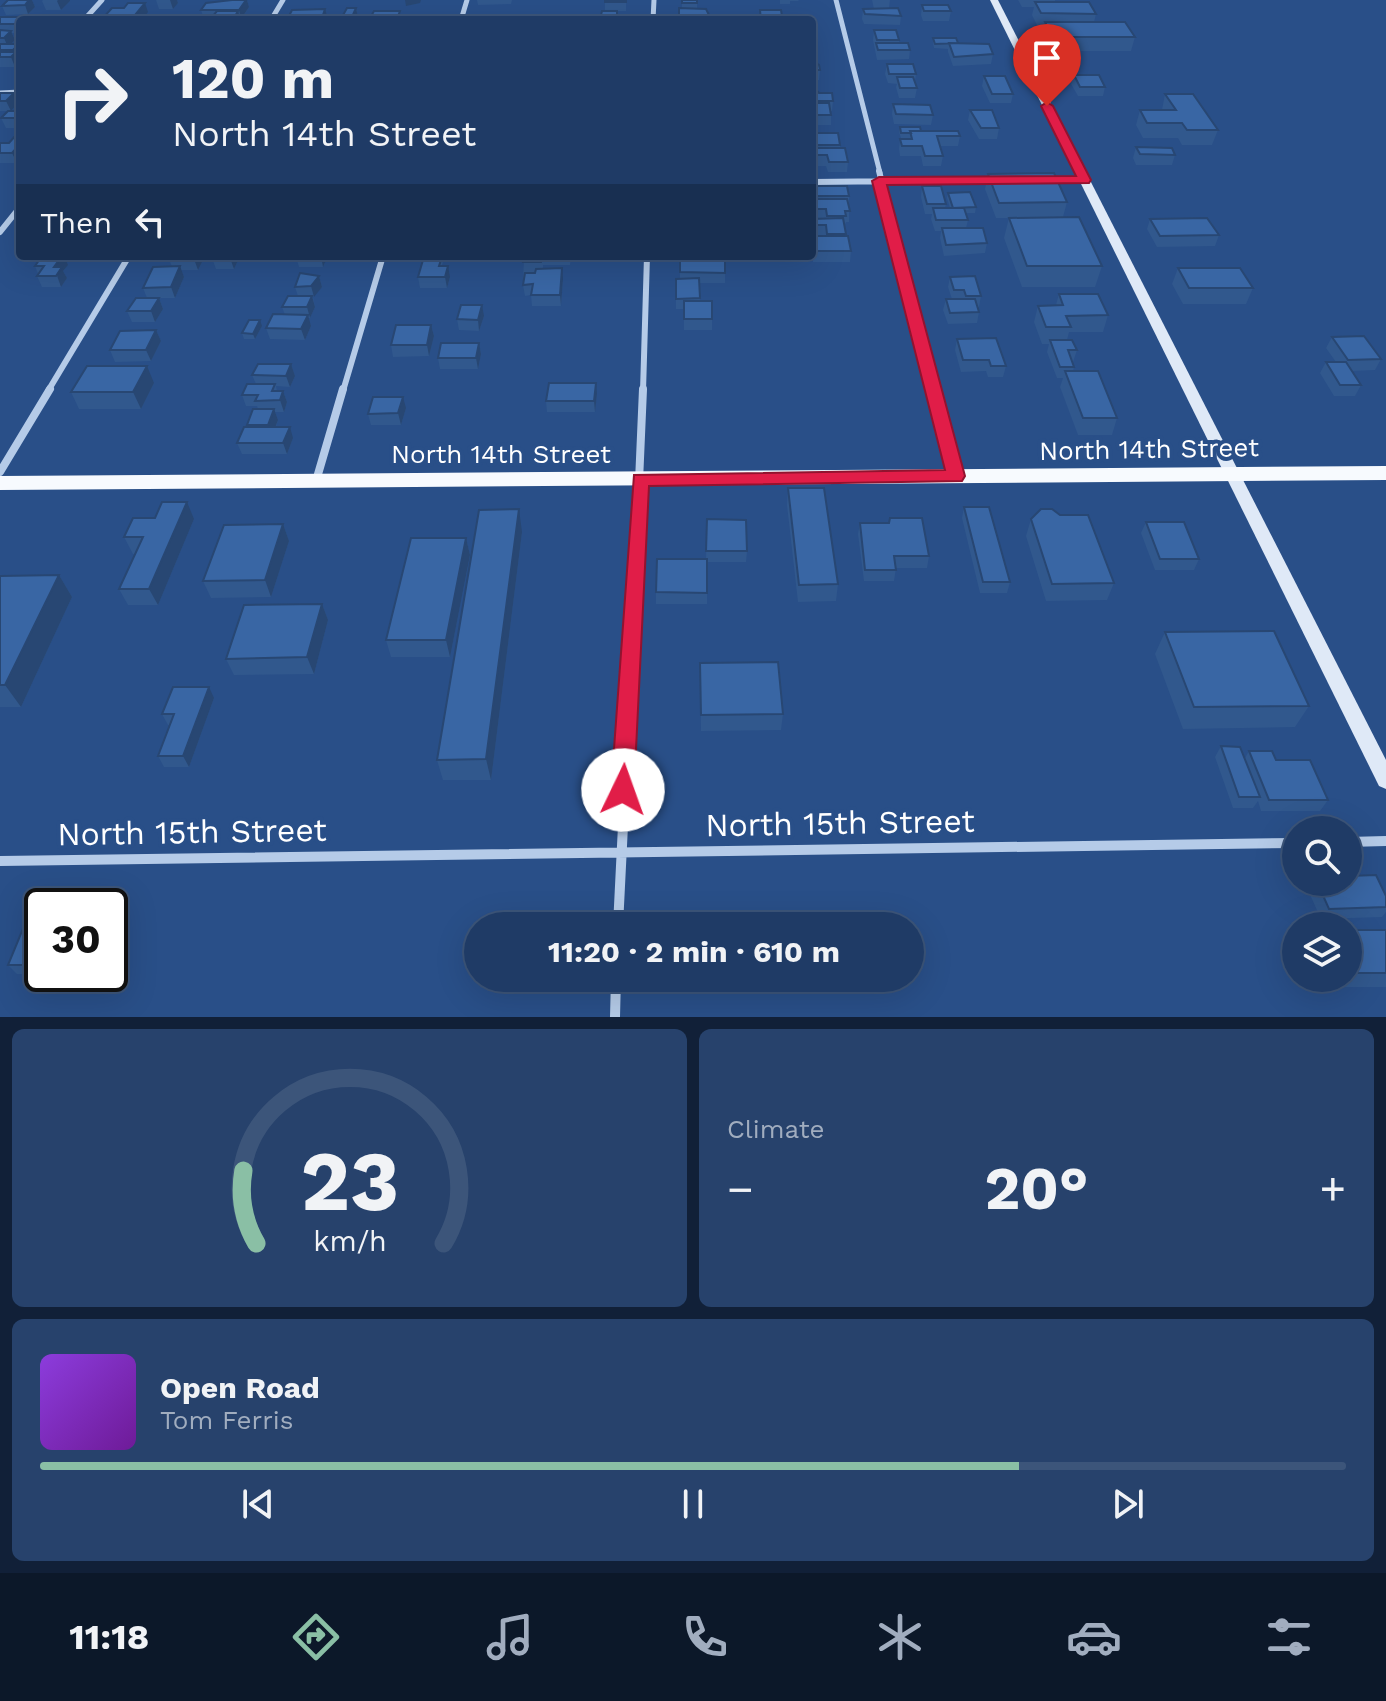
<!DOCTYPE html>
<meta charset="utf-8">
<style>
body{margin:0;font-family:"Work Sans",sans-serif;background:#27426c;color:#f1f3f6;height:100vh;display:flex;flex-direction:column;font-size:30px;white-space:nowrap}
*{box-sizing:border-box;margin:0}
p{font-size:26px;color:#a1adbf}
.icon{flex:none;width:44px;height:44px;fill:none;stroke:currentColor;stroke-width:2;stroke-linecap:round;stroke-linejoin:round}
.map{position:relative;height:1017px;overflow:hidden}
.panel{display:flex;flex-direction:column;gap:12px;padding:12px;background:#112038;flex:1}
.panel>*{flex:none}
.banner{position:absolute;left:16px;top:16px;width:800px;height:244px;border-radius:8px;box-shadow:0 8px 32px #0002,0 0 0 2px #3c557a;background:#1f3b66;color:#f1f3f6;overflow:hidden}
.controls{position:absolute;left:1282px;top:816px;display:grid;gap:16px}
.controls a{display:grid;place-items:center;width:80px;height:80px;border-radius:50%;background:#1f3b66;box-shadow:0 8px 32px #0002,0 0 0 2px #3c557a;font-size:40px}
.speed{position:absolute;left:24px;top:888px;display:flex;gap:16px;font-size:40px;font-weight:700;text-align:center}
.speed>*{display:grid;place-content:center;width:104px;height:104px;border-radius:50%;background:#1f3b66;box-shadow:0 8px 32px #0002,0 0 0 2px #3c557a;line-height:1}
.speed .limit{border:4px solid #111;border-radius:12px;background:#fff;color:#111}
.pin{position:absolute;display:grid;place-items:center;width:68px;height:68px;color:#fff;margin:-82px -34px;border-radius:50% 50% 50% 0;rotate:-45deg;box-shadow:0 0 8px #0007}
.pin .icon{rotate:45deg}
.me{position:absolute;width:88px;margin:-44px;rotate:3deg;stroke-linejoin:round;filter:drop-shadow(0 0 6px #0008)}
.turn{display:flex;align-items:center;gap:28px;height:168px;padding:0 24px;font-size:36px}
.turn .icon{width:104px;height:104px;stroke-width:2.5}
.turn b{display:block;font-size:56px;line-height:68px}
.then{display:flex;align-items:center;height:76px;padding:0 24px;background:#0003;gap:16px;font-size:30px}
.big{font-size:60px;font-weight:700;line-height:1.1}
.panel .tile{flex:1;display:flex;flex-direction:column;justify-content:center;gap:12px;min-width:0;padding:0 28px;border-radius:12px;background:#27426c}
.panel .dial{align-items:center;gap:0}
.dial svg{height:208px;overflow:visible;fill:none;stroke:#3c557a;stroke-width:7;stroke-linecap:round;text-anchor:middle}
.dial text{fill:#f1f3f6;stroke:none}
.song{display:flex;align-items:center;gap:24px}
.cover{width:96px;height:96px;border-radius:12px;background:linear-gradient(135deg,hsl(270 70% 55%),hsl(280 70% 35%))}
.played{height:8px;border-radius:4px;background:linear-gradient(90deg,#8abfa5 75%,#3c557a 75%)}
.keys{display:flex;justify-content:space-around;direction:ltr}
.heat{display:flex;justify-content:space-between;align-items:center;font-size:44px;direction:ltr}
.panel .tiles{flex:1;display:grid;gap:12px;grid-template-columns:1fr 1fr}
.tile:last-child{grid-column:span 2}
.trip{position:absolute;left:464px;top:912px;width:460px;height:80px;border-radius:40px;background:#1f3b66;box-shadow:0 8px 32px #0002,0 0 0 2px #3c557a;font-weight:700;line-height:80px;text-align:center}
.menu{display:flex;height:128px;justify-content:space-around;align-items:center;background:#0c1829;color:#a1adbf}
.menu .icon{width:56px;height:56px}
.menu .active{color:#8abfa5}
.menu b{font-size:36px;color:#f1f3f6}
.map>svg:first-child{display:block}
.lines{fill:none;stroke-linecap:round;stroke-linejoin:round}
.minor-far3{stroke:#b5cbe8;stroke-width:5}
.minor-far2{stroke:#b5cbe8;stroke-width:6}
.minor-far1{stroke:#b5cbe8;stroke-width:8}
.minor{stroke:#b5cbe8;stroke-width:10}
.secondary{fill:#dfe9f7;fill-rule:evenodd}
.primary{fill:#f7fafe;fill-rule:evenodd}
.wall{fill:#31588d}
.shaded-wall{fill:#284773}
.building{fill:#3966a4;stroke:#284773;stroke-width:2}
.route{fill:#e11d48;stroke:#92132f;stroke-width:2}
.labels{text-anchor:middle;stroke-width:8;stroke-linejoin:round;paint-order:stroke}
.street-label{font-size:26px;fill:#fff;stroke:#294f88}
.near-street-label{font-size:32px;fill:#fff;stroke:#294f88}
</style>
<div class="map">
<svg width="1386" height="1017" viewBox="0 0 1386 1017">
<rect width="100%" height="100%" fill="#294f88"/>
<g class="lines">
<path class="minor-far3" d="M836 0 880 173
M84 20 102 0
M271 20 283 0
M461 20 467 0
M653 20 654 0
M0 93 20 92"/>
<path class="minor-far2" d="M879 171 935 391
M1049 180H1085
M812 182 995 180
M0 232 20 207
M48 391 129 256
M343 391 383 256
M643 391 647 256"/>
<path class="minor-far1" d="M934 389 956 476
M0 472 50 389
M316 481 343 389
M631 667 643 389"/>
<path class="minor" d="M1348 842 1386 841
M0 861 1296 843
M618 926 631 665
M615 1017 616 978"/>
<path class="secondary" d="M990 0H998L1386 760V789L1379 786Z"/>
<path class="primary" d="M1386 466V480L0 490V476Z"/>
</g>
<path class="wall" d="M8 0H32L35 7 28 14 6 15 2 6Z
M43 0H70V1L61 10H46L42 1Z
M156 0H177L178 3 173 9H159Z
M232 0H247L249 7 241 20 204 19 201 10Z
M477 0H512L511 4 478 5Z
M605 0H626V11H617L618 20H602L601 15 605 11Z
M682 0H697V9L710 17V20H679V8L682 9Z
M780 0H799L798 1H790V4H780Z
M872 0H890L889 8 901 16 900 25 864 24 862 19 863 9H874Z
M1018 0H1055V2L1096 14 1094 22 1135 37 1131 51H1050L1042 36 1044 27H1038L1032 15 1034 7H1022Z
M922 5 951 11 949 21H923L921 15Z
M356 8 358 17 357 20H343L342 17Z
M325 9 328 18 327 20H290L289 16Z
M760 10 782 16V20H760Z
M0 17 20 20V33H12L15 40 12 44H19L20 46V57L15 67H0Z
M874 30 899 40V43L910 50 909 59 877 60 873 40Z
M933 38 993 54 991 64 953 66 948 52V49L934 48 933 43Z
M812 61 820 70 819 80H812Z
M887 64 916 74 915 81 917 88 915 98H899L896 87 897 84 888 83 885 74Z
M1074 75 1105 87 1103 96H1078L1071 84Z
M984 76 1013 94 1011 103H990L982 86Z
M812 86 819 93 833 101 832 111H831V125H812Z
M0 93 18 103 11 111H20V128H6L1 118 7 111H0Z
M1165 94 1218 130 1212 145H1182L1178 138H1143L1136 125 1140 110H1162Z
M893 104 933 115 931 125 894 124 892 114Z
M970 110 999 128 997 139H979L968 120Z
M900 127 960 136 958 146H940L943 156 941 166H923L921 156H900L899 149 900 139H909V138H901L899 132Z
M812 133 840 145V148L848 162 847 172H828L826 166H812Z
M0 143H9L17 163H0Z
M1136 147 1175 155 1172 165H1136L1133 158Z
M988 174 1067 202 1063 217 1102 266 1095 287H1022L1004 238 1009 218H996L985 189Z
M812 186 849 196V222H846L844 227 846 236 851 251 850 262H813Z
M922 186 946 204 945 208H950L947 198 948 193 976 207 975 213H966L968 220 966 228 987 243 985 253 944 256 940 238 941 231H935L931 219 932 214H925L921 197Z
M1150 219 1219 235 1215 246 1157 247 1147 229Z
M171 256 203 260 198 270H181L184 277 175 298H159L163 309 155 322H132L127 311 147 298 143 288 172 267 169 259Z
M213 256H240L234 269H216L212 258Z
M326 256 327 258 323 267H299L296 257Z
M421 256H444L442 266 450 277 447 288H420L418 277 422 262Z
M524 256H603L571 257 570 265H543V269L563 279 561 306H532L531 295 525 296 523 285Z
M680 257H725V283H699L700 301H712V330H684V309H676V279H680Z
M68 265 63 271 67 278 61 287H42L37 276 38 274 35 266Z
M1178 268 1253 288 1246 304H1183L1172 284Z
M319 276 322 287 313 297 315 307 310 318H308L311 326 305 340 270 339 266 328 285 315 282 307 298 296 295 287Z
M950 277 981 296 979 307H977L979 312 977 323 948 324 943 310 946 299H952L948 287Z
M1059 294 1108 315 1103 332H1069L1067 340 1077 350 1073 362H1072L1074 367 1073 371 1117 418 1112 435H1078L1060 387 1063 378H1057L1047 352 1049 344H1042L1034 322 1038 306 1056 305Z
M484 316 479 331 459 330 457 319Z
M431 325 434 336 429 356 393 357 391 345Z
M262 326 255 339H244L242 333Z
M156 330 161 341 151 361 115 362 110 350Z
M1332 337 1381 359 1375 370 1352 371 1361 385 1355 396H1334L1320 373 1326 362H1336L1326 348Z
M957 339 1006 366 1003 377H988L986 371 961 372 955 350Z
M479 343 481 354 478 369H440L438 358Z
M291 364 295 376 290 387 276 386 277 391H283L287 402 284 412H275L278 420 276 427 293 438 287 454H242L237 443 247 427V425L258 409 257 406H246L242 395 256 384 252 375Z
M154 383 141 409H79L71 392Z
M597 394 595 412H547L546 401Z
M406 408 401 425H371L368 414Z
M788 488 838 584 836 601 798 602 787 505Z
M964 507 1010 582 1007 593H980L962 518Z
M890 518 929 556 927 568H896L894 581H864L858 534 860 523H889Z
M194 519 158 605H128L119 589 135 554H133L124 537Z
M707 519 747 551 746 562H707V604H656V592L706 559Z
M1031 519 1114 583 1107 600 1046 601 1026 536Z
M1146 522 1199 559 1194 570H1155L1141 533Z
M283 524 289 541 271 597 211 598 203 581Z
M522 532 491 780H443L437 760Z
M466 538 470 555 450 657H391L386 640Z
M59 575 72 597 21 707H0V576Z
M322 604 328 620 314 674 234 675 226 659Z
M1165 632 1309 706 1295 727 1183 729 1155 654Z
M700 663 783 714 781 730 701 731Z
M214 698 189 767H164L158 756 170 725H168L162 714Z
M1221 746 1245 758 1249 751 1276 760 1328 800 1320 811H1261L1258 801 1253 808H1233L1215 757Z
M1311 882H1348L1386 896V912L1382 917 1321 919 1307 888Z
M34 902H77L81 906H42V974H61H17L8 965Z
M1348 930H1386V987H1301L1297 978H1348Z
M1296 932V974L1285 945Z"/>
<path class="shaded-wall" d="M29 0H32L35 7 28 14 25 5Z
M58 0H70V1L61 10 57 1Z
M170 0H177L178 3 173 9Z
M246 0H247L249 7 241 19 239 10Z
M405 0H421L420 3 406 6Z
M145 3 148 12 142 20H131Z
M356 8 358 17 357 20H353L352 17Z
M325 9 328 18 327 20H324L323 15Z
M238 11 241 20H235L234 18Z
M11 31 15 40 8 47 4 38Z
M19 44 20 62 15 67 11 57 15 53 13 50Z
M14 93 18 103 11 111 6 101Z
M20 144V160L17 163 12 153Z
M62 256H64L68 265 63 271 67 278 61 287 54 267Z
M195 256H201L203 260 198 270 194 259Z
M231 256H240L234 269 230 258Z
M321 256H326L327 258 323 267Z
M180 266 184 277 175 298 171 287Z
M448 266 450 277 447 288 445 277Z
M562 268 563 279 561 306 560 295Z
M319 276 322 287 314 297 311 286Z
M312 296 315 307 310 318 307 307Z
M159 298 163 309 155 322 151 311Z
M482 305 484 316 479 331 478 320Z
M308 315 311 326 305 340 301 329Z
M260 320 262 326 255 339 253 334Z
M431 325 434 336 429 356 427 345Z
M156 330 161 341 151 361 146 350Z
M479 343 481 354 478 369 476 358Z
M291 364 295 376 290 387 286 376Z
M147 366 154 383 141 409 133 392Z
M596 383 597 394 595 412 594 401Z
M283 391 287 402 284 412 280 400Z
M403 397 406 408 401 425 398 413Z
M274 409 278 420 272 436 268 425Z
M290 427 293 438 287 454 283 443Z
M187 502 194 519 158 605 149 589Z
M519 509 522 532 491 780 486 759Z
M283 524 289 541 271 597 265 580Z
M466 538 470 555 450 657 446 640Z
M59 575 72 597 21 707 5 685Z
M322 604 328 620 314 674 307 657Z
M209 687 214 698 189 767 183 756Z"/>
<path class="building" d="M8 0H29L25 5 2 6Z
M232 0H246L239 10H201L206 3Z
M605 0H626V2H605Z
M682 0H697V3H682Z
M1035 2H1089L1096 14 1041 13Z
M128 3H145L131 20H101L112 8H124Z
M922 5H948L951 11H924Z
M347 8H356L352 17H342Z
M679 8 706 9 710 17H679Z
M898 8 901 16 865 14 863 9Z
M325 9 323 15 289 16 292 10Z
M760 10H781L782 16H772V20H761Z
M217 11H238L234 18 212 17Z
M374 11H400L397 19 369 20Z
M602 11H617V15H601Z
M510 15 508 20H488L490 16Z
M0 17H24L17 24H0Z
M1045 22H1125L1135 37H1053Z
M0 30 11 31 4 38H0Z
M874 30H896L899 40H877Z
M933 38H956L958 43 935 44Z
M876 43H908L910 50H878Z
M949 43 989 44 993 54 954 57Z
M0 44H19L13 50H0Z
M0 52H16L11 57H0Z
M812 61 819 65 820 70H812Z
M887 64H913L916 74H889Z
M1074 75H1099L1105 87H1080Z
M984 76H1005L1013 94H992Z
M897 77H913L917 88H900Z
M812 86 819 93H832L833 101H812Z
M0 93H14L6 101H0Z
M1165 94H1193L1218 130H1187L1182 123H1147L1140 110H1176Z
M812 103H829L831 115H812Z
M893 104 930 105 933 115 896 114Z
M970 110H992L999 128H981Z
M8 111H20V118H1Z
M900 127H920L921 131H910L911 133H901Z
M910 131H958L960 136H937L943 156H925L922 146H902L900 139H912Z
M812 133H838L840 145H812Z
M16 135H20V144L12 153H0V143H9Z
M1136 147 1172 148 1175 155 1140 154Z
M812 148H845L848 162H829L827 155H812Z
M1054 173 1067 202 999 203 988 174Z
M812 186H847L849 196H812Z
M922 186H941L946 204H927Z
M970 192 976 207 953 208 948 193Z
M812 199H847L850 211H845L846 216H827L826 209H812Z
M933 208H964L968 220H936Z
M1079 217 1102 266H1027L1009 218Z
M843 218 846 234H827L826 225H812V219Z
M1207 218 1219 235 1160 236 1150 219Z
M942 228H983L987 243 946 245Z
M812 236H848L851 251H814Z
M42 256H62L54 267H62L56 276H37L44 266H35Z
M171 256H195L194 259H169Z
M213 256H231L230 258H212Z
M524 256H542L541 262H523Z
M680 257H725V273L680 272Z
M423 260H441L439 266H448L445 277H418Z
M180 266 171 287 143 288 153 267Z
M562 268 560 295H531L533 284 523 285 525 273H535L536 269Z
M1178 268H1240L1253 288H1189Z
M300 273 319 276 311 286 295 287Z
M975 276 981 296H966L964 290H954L950 277Z
M699 278 700 298 676 299V279Z
M1059 294H1098L1108 315 1066 316 1071 327H1046L1038 306 1063 305Z
M288 296H312L307 307H282Z
M136 298H159L151 311H127Z
M946 299H975L979 312 950 313Z
M684 301H712V319H684Z
M461 305H482L478 320 457 319Z
M273 314 308 315 301 329 266 328Z
M249 320H260L253 334 242 333Z
M396 325H431L427 345H391Z
M156 330 146 350H110L120 331Z
M1364 336 1381 359 1348 360 1332 337Z
M996 338 1006 366H991L989 360H963L957 339Z
M1050 340H1072L1077 350H1068L1074 367H1060Z
M441 343H479L476 358H438Z
M1326 362H1346L1361 385H1340Z
M258 364H291L286 376 252 375Z
M87 366H147L133 392H71Z
M1065 371H1098L1117 418H1083Z
M549 383H596L594 401H546Z
M247 384H275L272 391H283L280 400 255 401 258 395H242Z
M373 397H403L398 413 368 414Z
M253 409H274L268 425H247Z
M244 427H290L283 443H237Z
M788 488H824L838 584 799 585Z
M162 502H187L149 589H119L143 537H124L133 518H155Z
M964 507H989L1010 582H983Z
M519 509 486 759 437 760 479 510Z
M1041 509H1052L1060 515H1088L1114 583 1052 584 1031 519Z
M890 518H922L929 556H894L896 570H865L860 523H889Z
M707 519 746 520 747 551H706Z
M1146 522H1184L1199 559H1160Z
M283 524 265 580 203 581 224 525Z
M411 538H466L446 640H386Z
M657 559H707V593L656 592Z
M59 575 5 685H0V576Z
M322 604 307 657 226 659 244 605Z
M1274 631 1309 706 1194 707 1165 632Z
M778 662 783 714 701 715 700 663Z
M173 687H209L183 756H158L174 714H162Z
M1221 746 1240 747 1260 797H1239Z
M1249 751H1272L1276 760H1310L1328 800H1269Z
M1376 875 1386 896V907L1329 909 1317 882H1348V876Z
M34 902H77L76 906H42V965H8Z
M1348 930H1386V973H1348Z"/>
<path class="route" d="M1047 102 1053 106 1091 180 1089 183 887 185 965 476 962 481 649 486 634 790 631 797 623 800 615 797 611 790 634 475 945 470 872 181 879 177 1076 176 1041 106Z"/>
<g class="labels">
<g class="street-label">
<text transform="translate(1149 449) rotate(-1)" y="9">North 14th Street</text>
<text x="501" y="463">North 14th Street</text>
</g>
<g class="near-street-label">
<text transform="translate(840 823) rotate(-1)" y="11">North 15th Street</text>
<text transform="translate(192 832) rotate(-1)" y="11">North 15th Street</text>
</g>
</g>
</svg>
<div class="controls">
<a><svg class="icon" aria-label="search" viewBox="0 0 24 24"><circle cx="10" cy="10" r="6"/><path d="M15 15l6 6"/></svg></a>
<a><svg class="icon" aria-label="layers" viewBox="0 0 24 24"><path d="M12 4l9 5-9 5-9-5zM3 14l9 5 9-5"/></svg></a>
</div>
<div class="speed"><div class="limit">30</div></div>
<div class="pin" style="left:1047px;top:106px;background:#d93025"><svg class="icon" aria-label="arrive" viewBox="0 0 24 24"><path d="M6 21V4h12l-3 4 3 4H6"/></svg></div>
<svg class="me" style="left:623px;top:790px" viewBox="-20 -20 40 40"><circle r="19" fill="#fff"/><path d="M0-13L10 11 0 6-10 11z" fill="#e11d48"/></svg>
<div class="trip">11:20 · 2 min · 610 m</div>
<div class="banner">
<div class="turn"><svg class="icon" aria-label="right" viewBox="0 0 24 24"><path d="M7 20v-9h11M14 6l5 5-5 5"/></svg><div><b>120 m</b>North 14th Street</div></div>
<div class="then">Then<svg class="icon" aria-label="left" viewBox="0 0 24 24"><path d="M17 20v-9H6M10 6l-5 5 5 5"/></svg></div>
</div>
</div>
<section class="panel">
<div class="tiles">
<div class="tile dial"><svg viewBox="0 0 100 80">
<path d="M14 69A42 42 0 1 1 86 69"/>
<path d="M14 69A42 42 0 0 1 9 41" stroke="#8abfa5"/>
<text x="50" y="56" font-size="32" font-weight="700">23</text>
<text x="50" y="72" font-size="11">km/h</text>
</svg></div>
<div class="tile"><p>Climate</p>
<div class="heat"><a>−</a><b class="big">20°</b><a>+</a></div>
</div>
<div class="tile">
<div class="song"><i class="cover"></i><div><b>Open Road</b><p>Tom Ferris</p></div></div>
<div class="played"></div>
<div class="keys"><svg class="icon" aria-label="previous" viewBox="0 0 24 24"><path d="M18 5L8 12l10 7zM5 5v14"/></svg><svg class="icon" aria-label="pause" viewBox="0 0 24 24"><path d="M8 5v14M16 5v14"/></svg><svg class="icon" aria-label="next" viewBox="0 0 24 24"><path d="M6 5l10 7-10 7zM19 5v14"/></svg></div>
</div>
</div>
</section>
<nav class="menu">
<b>11:18</b>
<svg class="icon active" aria-label="directions" viewBox="0 0 24 24"><path d="M12 3l9 9-9 9-9-9zM9 14v-3h6M13 9l2 2-2 2"/></svg>
<svg class="icon" aria-label="music" viewBox="0 0 24 24"><path d="M9 18V5l10-2v13"/><circle cx="6" cy="18" r="3"/><circle cx="16" cy="16" r="3"/></svg>
<svg class="icon" aria-label="phone" viewBox="0 0 24 24"><path d="M5 4h4l2 5-3 2q2 4 5 5l2-3 5 2v4C11 20 4 13 5 4z"/></svg>
<svg class="icon" aria-label="climate" viewBox="0 0 24 24"><path d="M12 3v18M4 7l16 10M4 17L20 7"/></svg>
<svg class="icon" aria-label="car" viewBox="0 0 24 24"><path d="M5 17H2v-5l4-1 3-4h7l3 4 3 1v5h-3M9 17h6M6 11h13"/><circle cx="7" cy="17" r="2"/><circle cx="17" cy="17" r="2"/></svg>
<svg class="icon" aria-label="filters" viewBox="0 0 24 24"><path d="M4 7h16M4 17h16"/><circle cx="9" cy="7" r="2"/><circle cx="15" cy="17" r="2"/></svg>
</nav>
